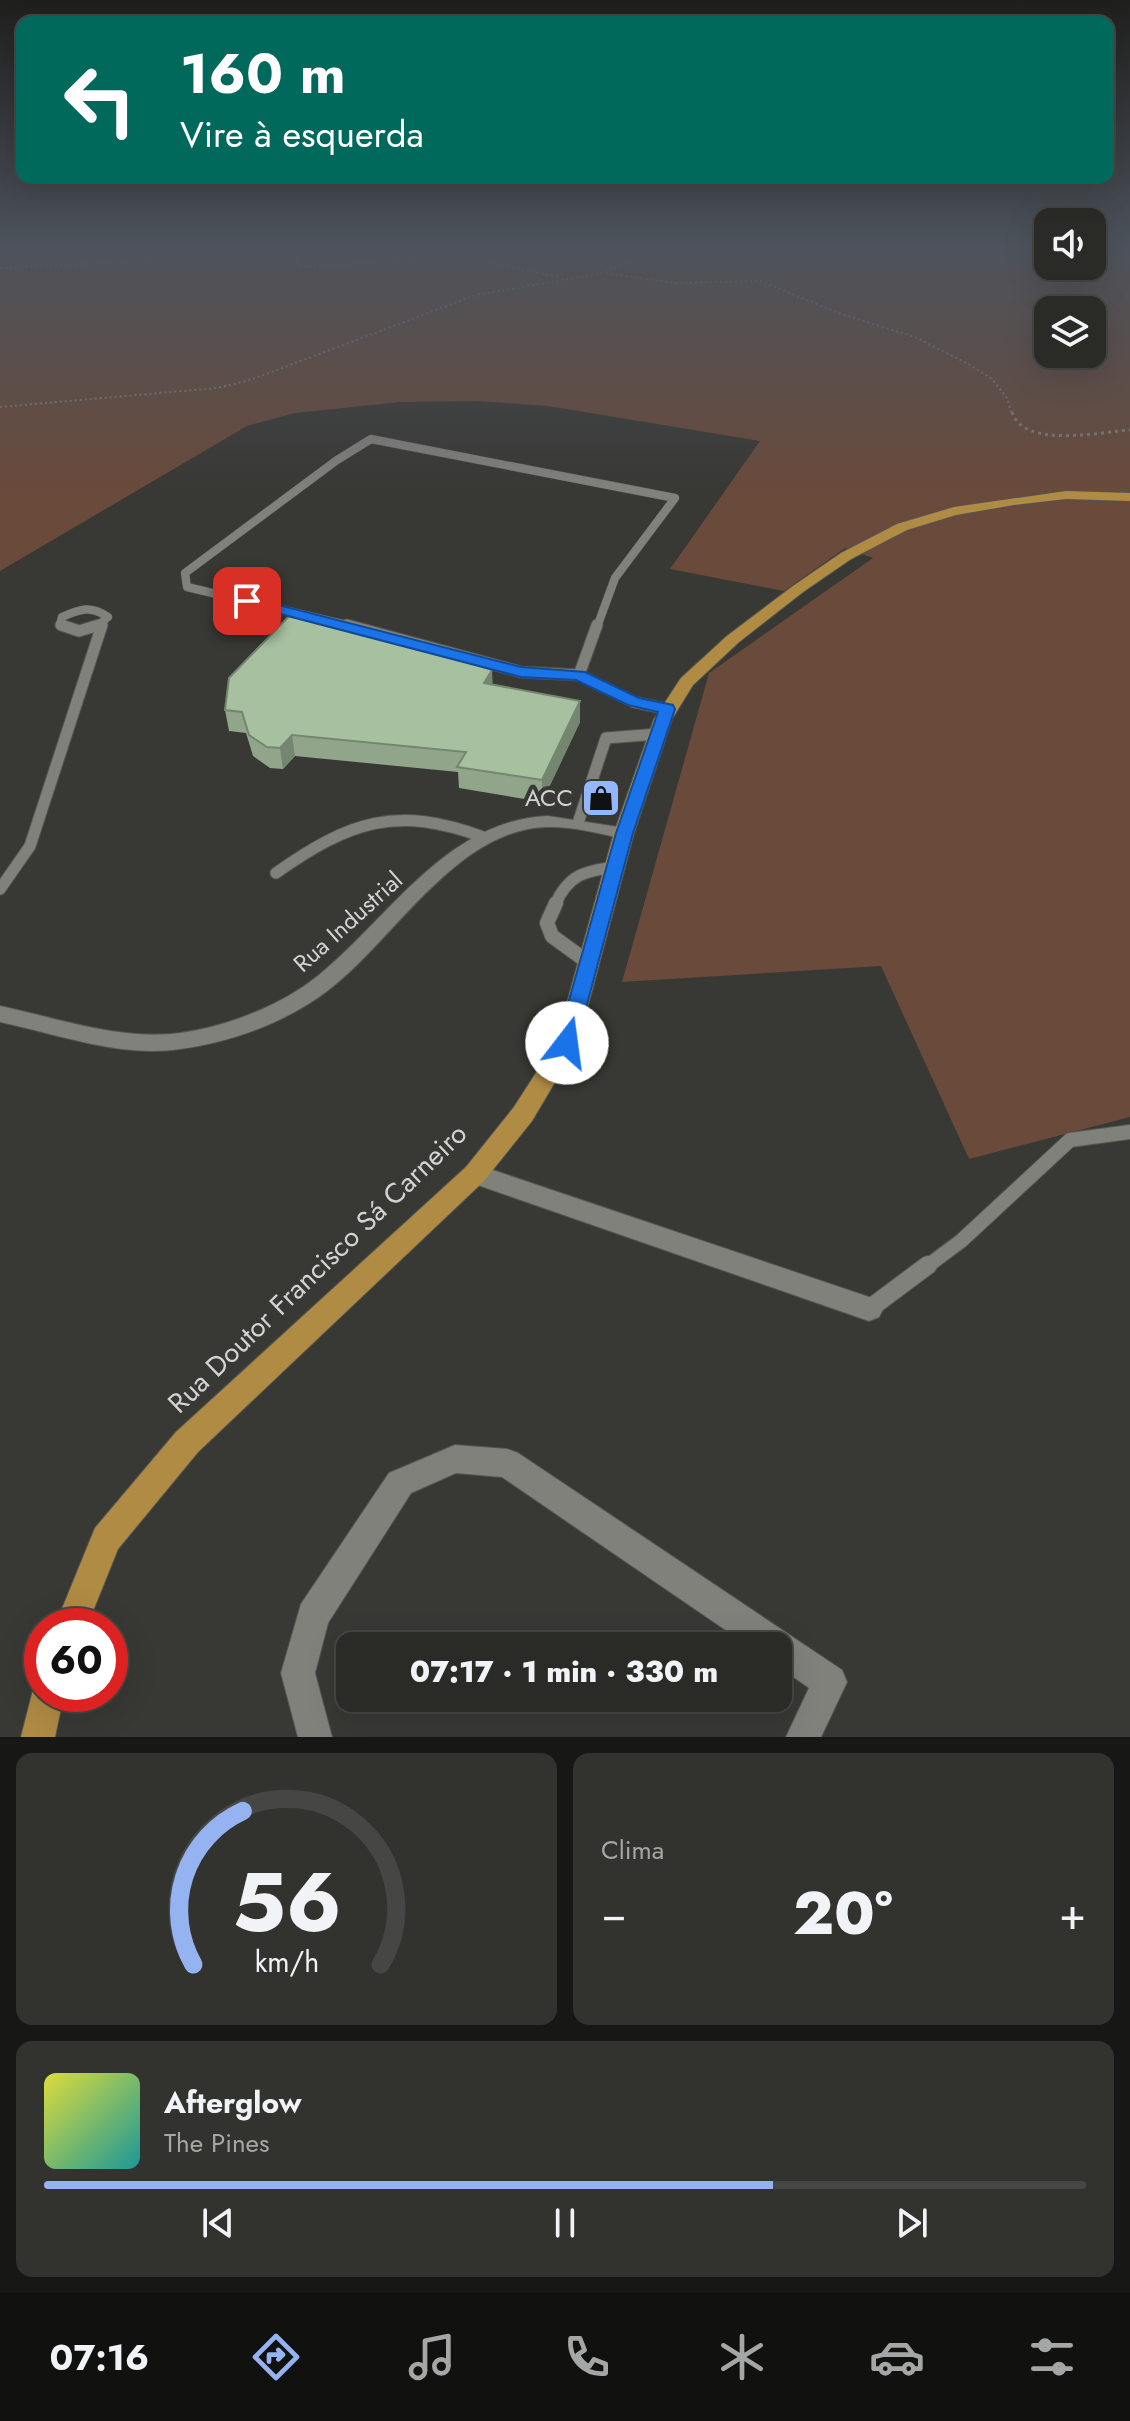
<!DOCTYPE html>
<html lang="pt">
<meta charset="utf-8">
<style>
body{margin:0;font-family:Jost,sans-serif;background:#32322f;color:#f1f3f6;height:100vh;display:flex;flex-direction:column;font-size:30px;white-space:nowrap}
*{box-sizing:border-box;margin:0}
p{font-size:26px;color:#a5a7a7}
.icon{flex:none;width:44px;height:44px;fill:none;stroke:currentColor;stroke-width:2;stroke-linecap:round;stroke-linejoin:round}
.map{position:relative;height:1737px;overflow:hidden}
.panel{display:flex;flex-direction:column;gap:16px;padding:16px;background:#171715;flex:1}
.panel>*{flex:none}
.hud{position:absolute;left:16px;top:16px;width:1098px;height:168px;border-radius:16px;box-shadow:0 8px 32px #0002,0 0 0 2px #464644;background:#00695c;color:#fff;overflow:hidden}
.controls{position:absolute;left:1034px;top:208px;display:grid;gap:16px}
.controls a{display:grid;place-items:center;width:72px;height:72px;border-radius:16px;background:#2a2a27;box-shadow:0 8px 32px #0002,0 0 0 2px #464644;font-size:40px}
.speed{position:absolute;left:24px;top:1608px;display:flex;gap:16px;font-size:40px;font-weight:700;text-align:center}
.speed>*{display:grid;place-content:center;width:104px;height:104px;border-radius:50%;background:#2a2a27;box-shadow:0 8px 32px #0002,0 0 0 2px #464644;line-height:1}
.speed .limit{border:12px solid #d22;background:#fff;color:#111}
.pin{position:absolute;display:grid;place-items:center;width:68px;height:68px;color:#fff;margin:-34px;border-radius:16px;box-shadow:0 4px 12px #0006}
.me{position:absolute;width:88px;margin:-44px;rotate:15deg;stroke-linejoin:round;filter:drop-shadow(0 0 6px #0008)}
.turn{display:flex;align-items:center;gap:28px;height:168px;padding:0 32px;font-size:36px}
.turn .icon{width:104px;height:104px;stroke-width:2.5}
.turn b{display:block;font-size:56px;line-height:68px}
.big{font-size:60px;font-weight:800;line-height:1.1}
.panel .tile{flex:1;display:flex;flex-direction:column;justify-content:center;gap:12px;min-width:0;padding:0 28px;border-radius:16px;background:#32322f}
.panel .dial{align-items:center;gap:0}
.dial svg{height:208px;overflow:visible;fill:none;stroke:#464644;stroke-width:7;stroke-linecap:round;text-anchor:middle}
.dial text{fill:#f1f3f6;stroke:none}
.song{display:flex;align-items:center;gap:24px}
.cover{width:96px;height:96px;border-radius:12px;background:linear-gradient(135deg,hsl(60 70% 55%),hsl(180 70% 35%))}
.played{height:8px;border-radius:4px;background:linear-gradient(90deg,#95b2f1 70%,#464644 70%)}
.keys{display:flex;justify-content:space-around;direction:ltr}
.heat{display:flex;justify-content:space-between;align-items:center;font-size:44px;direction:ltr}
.panel .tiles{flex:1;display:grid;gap:16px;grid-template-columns:1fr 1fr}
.tile:last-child{grid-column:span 2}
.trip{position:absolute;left:336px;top:1632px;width:456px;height:80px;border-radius:16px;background:#2a2a27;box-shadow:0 8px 32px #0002,0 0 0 2px #464644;font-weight:800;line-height:80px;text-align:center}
.menu{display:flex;height:128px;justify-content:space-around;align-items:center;background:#111110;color:#a5a7a7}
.menu .icon{width:56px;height:56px}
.menu .selected{color:#95b2f1}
.menu b{font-size:36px;color:#f1f3f6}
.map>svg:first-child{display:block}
.green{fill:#694a3b;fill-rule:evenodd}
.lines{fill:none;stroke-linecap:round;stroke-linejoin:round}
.service-far3-casing{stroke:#555552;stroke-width:9}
.service-far2-casing{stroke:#555552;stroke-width:13}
.service-far1-casing{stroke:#555552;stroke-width:16}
.service-casing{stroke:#555552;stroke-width:20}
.minor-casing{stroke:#555552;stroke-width:2}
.primary-casing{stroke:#555552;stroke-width:2}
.path-far1{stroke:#7d7d7a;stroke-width:2;stroke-dasharray:2 3;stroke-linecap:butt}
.path{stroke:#7d7d7a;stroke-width:3;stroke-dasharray:3 4;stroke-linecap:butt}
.service-far3{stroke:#81817c;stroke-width:8}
.service-far2{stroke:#81817c;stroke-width:11}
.service-far1{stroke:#81817c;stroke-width:14}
.service{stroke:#81817c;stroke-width:18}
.minor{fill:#81817c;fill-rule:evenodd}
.primary{fill:#af8b44;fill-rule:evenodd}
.wall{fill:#90a58a}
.shaded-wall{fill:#758670}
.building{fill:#a7c0a0;stroke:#758670;stroke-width:2}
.route{fill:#1a73e8;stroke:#114b97;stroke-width:2}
.labels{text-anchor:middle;stroke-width:8;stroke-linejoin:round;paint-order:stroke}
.poi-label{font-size:24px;fill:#d3d3d1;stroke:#383834;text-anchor:end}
.street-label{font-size:24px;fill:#d3d3d1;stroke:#383834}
.near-street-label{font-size:28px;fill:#d3d3d1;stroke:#383834}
</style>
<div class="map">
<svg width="1130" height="1737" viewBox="0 0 1130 1737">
<rect width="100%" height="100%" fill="#383834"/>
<path class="green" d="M0 248H1048V266H1092V248H1130V1117L969 1159 881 966 622 982 709 673 873 558 845 548 784 591 670 569 760 441 548 406 478 401 400 402 295 413 247 426 0 571ZM1048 310H1092V354H1048Z"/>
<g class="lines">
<defs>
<path id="service-far3" d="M64 627 60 625 62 617C80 609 91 605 108 617L96 627
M355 627 187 587 185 573 337 460 371 439 675 498 615 578 597 627"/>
<path id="service-far2" d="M61 625 79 631 99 625
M347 625 521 672 579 675
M579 675 634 702 667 709
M579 675 597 625
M578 823 606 738 658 734
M276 873C350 821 396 805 483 837
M0 889 30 846 102 625
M555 905C568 875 584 871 615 867"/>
<path id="service-far1" d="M556 903 547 923 552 936 589 963
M926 1267 961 1241 1070 1140 1130 1132"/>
<path id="service" d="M869 1309 928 1265"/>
<path id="minor" d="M548 816 631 829 634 833 624 839C593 832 559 823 528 829 448 845 392 940 331 988 290 1021 232 1042 180 1049 121 1058 57 1034 0 1022V1006C57 1018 121 1041 180 1033 228 1026 281 1006 319 975 390 917 447 820 548 816Z
M475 1164 869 1297 879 1301 883 1309 879 1317 869 1321 466 1181 462 1174 466 1167Z
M455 1445 507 1449 518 1453 842 1670 847 1682 821 1737H786L809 1688 778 1666V1646H749L502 1477 456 1473 411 1493 328 1623 315 1673 332 1737H298L281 1673 301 1604 389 1473Z"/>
<path id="primary" d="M1066 491 1130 493V501L1066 499 1014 505 956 515 907 530 851 559 803 592 739 642 693 685 672 719 634 833 578 1043 532 1121 484 1181 198 1452 118 1549 87 1626H55L95 1528 176 1432 466 1167 514 1107 556 1042 614 833 654 719 681 678 727 636 793 586 841 553 897 524 954 507Z
M42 1679V1694H64L55 1737H21L35 1682Z"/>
</defs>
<use href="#service-far3" class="service-far3-casing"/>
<use href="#service-far2" class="service-far2-casing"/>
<use href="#service-far1" class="service-far1-casing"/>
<use href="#service" class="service-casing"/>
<use href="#minor" class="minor-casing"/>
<use href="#primary" class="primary-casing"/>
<path class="path-far1" d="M288 248 298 254 296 264 307 267 459 256 558 277
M0 268 175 260 276 248
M605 272 666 248
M0 407 217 388 250 380 476 295 604 273 674 283 761 281 838 313 915 337 970 365 992 379 1007 398 1012 414"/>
<path class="path" d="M1012 412C1024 449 1100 432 1130 430"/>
<use href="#service-far3" class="service-far3"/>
<use href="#service-far2" class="service-far2"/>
<use href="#service-far1" class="service-far1"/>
<use href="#service" class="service"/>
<use href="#minor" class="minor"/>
<use href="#primary" class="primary"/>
</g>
<path class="wall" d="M492 670V684L580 722 542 802 459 788 458 772 295 756 283 769 270 768 253 756 246 733 229 731 225 710Z"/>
<path class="shaded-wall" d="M492 670 493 690 484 683Z
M580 701V722L542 802V780Z
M292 735 295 756 283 769 280 748Z"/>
<path class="building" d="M292 613 415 644 492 670 484 683 580 701 542 780 457 767 466 752 292 735 280 748 267 747 249 735 242 712 225 710 229 678Z"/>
<linearGradient id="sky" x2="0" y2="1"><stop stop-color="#1f1f1d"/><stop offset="0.5" stop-color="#4d535c"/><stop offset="1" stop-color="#4d535c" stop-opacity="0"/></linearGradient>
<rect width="1130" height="492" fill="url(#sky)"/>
<path class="route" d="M247 597 521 667 585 672 639 698 673 705 675 709 633 833 575 1049 567 1051 557 1043 616 833 658 712 628 705 576 680 521 677 242 604V598Z"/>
<defs>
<symbol id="shop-square" viewBox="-11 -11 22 22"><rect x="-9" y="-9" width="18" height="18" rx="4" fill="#92b7fd" stroke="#383834"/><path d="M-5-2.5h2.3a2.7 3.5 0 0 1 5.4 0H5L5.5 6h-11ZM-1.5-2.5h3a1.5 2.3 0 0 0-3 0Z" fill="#111"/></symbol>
</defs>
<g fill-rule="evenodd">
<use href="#shop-square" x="579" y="776" width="44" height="44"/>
</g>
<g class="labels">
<g class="poi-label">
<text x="573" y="806">ACC</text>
</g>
<g class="street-label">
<text transform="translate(348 922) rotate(-42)" y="8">Rua Industrial</text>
</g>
<g class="near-street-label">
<text transform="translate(317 1268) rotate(-44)" y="10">Rua Doutor Francisco Sá Carneiro</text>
</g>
</g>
</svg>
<div class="controls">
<a><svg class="icon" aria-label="sound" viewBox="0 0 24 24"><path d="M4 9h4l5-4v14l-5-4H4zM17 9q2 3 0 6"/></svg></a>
<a><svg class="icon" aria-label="layers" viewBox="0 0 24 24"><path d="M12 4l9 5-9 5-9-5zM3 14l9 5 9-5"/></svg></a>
</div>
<div class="speed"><div class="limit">60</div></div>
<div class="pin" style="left:247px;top:601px;background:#d93025"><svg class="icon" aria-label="arrive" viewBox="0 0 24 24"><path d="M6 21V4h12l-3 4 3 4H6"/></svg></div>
<svg class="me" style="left:567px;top:1043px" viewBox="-20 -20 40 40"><circle r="19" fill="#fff"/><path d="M0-13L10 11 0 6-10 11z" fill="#1a73e8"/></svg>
<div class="trip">07:17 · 1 min · 330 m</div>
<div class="hud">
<div class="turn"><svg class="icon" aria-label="left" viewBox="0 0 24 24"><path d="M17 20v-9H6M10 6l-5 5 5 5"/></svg><div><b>160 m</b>Vire à esquerda</div></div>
</div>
</div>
<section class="panel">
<div class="tiles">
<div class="tile dial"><svg viewBox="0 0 100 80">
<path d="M14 69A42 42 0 1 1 86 69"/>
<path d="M14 69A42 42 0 0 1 33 10" stroke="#95b2f1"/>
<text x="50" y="56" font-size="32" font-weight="700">56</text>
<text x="50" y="72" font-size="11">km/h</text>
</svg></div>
<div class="tile"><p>Clima</p>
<div class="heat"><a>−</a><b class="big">20°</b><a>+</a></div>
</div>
<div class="tile">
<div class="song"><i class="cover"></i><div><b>Afterglow</b><p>The Pines</p></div></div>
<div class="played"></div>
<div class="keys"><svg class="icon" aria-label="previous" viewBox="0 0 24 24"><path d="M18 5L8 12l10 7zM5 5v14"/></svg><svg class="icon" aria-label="pause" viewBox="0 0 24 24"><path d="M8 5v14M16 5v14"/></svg><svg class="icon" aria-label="next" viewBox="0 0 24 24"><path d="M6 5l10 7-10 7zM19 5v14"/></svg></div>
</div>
</div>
</section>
<nav class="menu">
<b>07:16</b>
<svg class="icon selected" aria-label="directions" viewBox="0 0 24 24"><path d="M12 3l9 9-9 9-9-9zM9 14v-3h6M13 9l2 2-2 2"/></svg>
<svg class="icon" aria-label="music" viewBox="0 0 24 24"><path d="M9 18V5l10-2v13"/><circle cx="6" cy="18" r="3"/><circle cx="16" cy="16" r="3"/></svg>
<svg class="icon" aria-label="phone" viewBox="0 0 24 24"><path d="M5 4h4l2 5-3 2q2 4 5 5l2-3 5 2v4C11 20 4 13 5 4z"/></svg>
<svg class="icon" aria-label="climate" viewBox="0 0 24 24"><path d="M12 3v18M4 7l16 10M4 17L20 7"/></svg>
<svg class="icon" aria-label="car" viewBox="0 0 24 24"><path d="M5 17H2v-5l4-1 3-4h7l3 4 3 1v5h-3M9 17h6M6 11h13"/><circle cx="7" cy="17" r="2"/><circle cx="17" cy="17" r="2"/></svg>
<svg class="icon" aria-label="filters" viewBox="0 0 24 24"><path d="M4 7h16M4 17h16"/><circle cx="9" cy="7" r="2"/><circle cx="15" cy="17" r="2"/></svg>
</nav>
